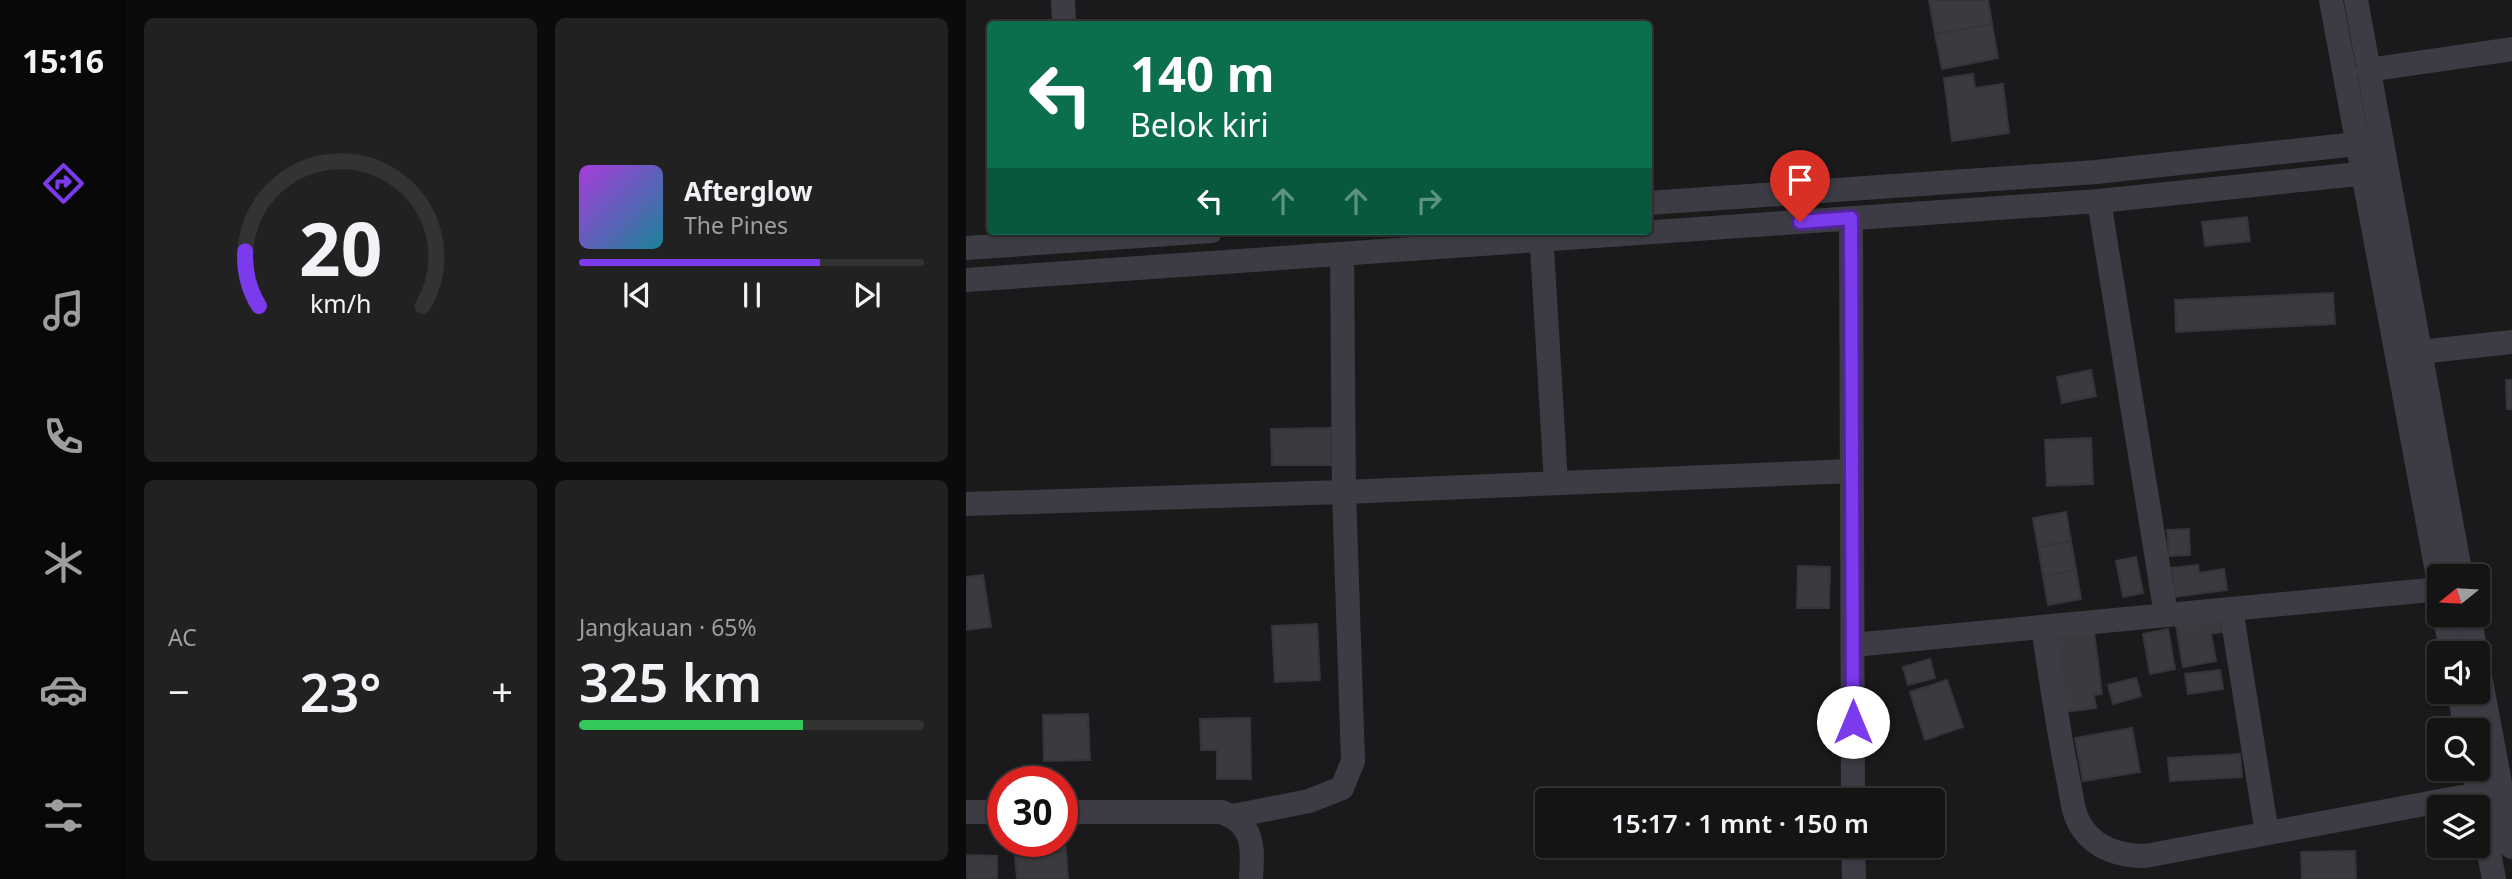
<!DOCTYPE html>
<html lang="id">
<meta charset="utf-8">
<style>
body{margin:0;font-family:"Noto Sans",sans-serif;background:#212122;color:#f1f3f6;height:100vh;display:flex;flex-direction:column;font-size:26px;white-space:nowrap}
*{box-sizing:border-box;margin:0}
p{font-size:23px;color:#9d9ea0}
.icon{flex:none;width:38px;height:38px;fill:none;stroke:currentColor;stroke-width:2;stroke-linecap:round;stroke-linejoin:round}
.map{position:relative;flex:1;overflow:hidden}
.side{display:flex;flex-direction:column;gap:18px;padding:18px;background:#0b0b0c;width:840px}
.side>*{flex:none}
.guide{position:absolute;left:21px;top:21px;width:665px;height:214px;border-radius:7px;box-shadow:0 2px 5px #0004,0 0 0 2px #333334;background:#0b6e4f;color:#fff;overflow:hidden}
.needle{width:46px;rotate:252deg}
.controls{position:absolute;left:1461px;top:564px;display:grid;gap:14px}
.controls a{display:grid;place-items:center;width:63px;height:63px;border-radius:7px;background:#141415;box-shadow:0 2px 5px #0004,0 0 0 2px #333334;font-size:35px}
.speed{position:absolute;left:21px;top:766px;display:flex;gap:14px;font-size:35px;font-weight:700;text-align:center}
.speed>*{display:grid;place-content:center;width:91px;height:91px;border-radius:50%;background:#141415;box-shadow:0 2px 5px #0004,0 0 0 2px #333334;line-height:1}
.speed .limit{border:10px solid #d22;background:#fff;color:#111}
.pin{position:absolute;display:grid;place-items:center;width:60px;height:60px;color:#fff;margin:-72px -30px;border-radius:50% 50% 50% 0;rotate:-45deg;box-shadow:0 0 7px #0007}
.pin .icon{rotate:45deg}
.me{position:absolute;width:77px;margin:-38px;rotate:0deg;stroke-linejoin:round;filter:drop-shadow(0 0 5px #0008)}
.turn{display:flex;align-items:center;gap:24px;height:147px;padding:0 28px;font-size:32px}
.turn .icon{width:91px;height:91px;stroke-width:2.5}
.turn b{display:block;font-size:49px;line-height:60px}
.lanes{display:flex;align-items:center;height:66px;padding:0 28px;background:#0003;justify-content:center;gap:35px;direction:ltr}
.lanes .off{opacity:.35}
.big{font-size:52px;font-weight:600;line-height:1.1}
.side .card{flex:1;display:flex;flex-direction:column;justify-content:center;gap:10px;min-width:0;padding:0 24px;border-radius:10px;background:#212122}
.side .dial{align-items:center;gap:0}
.dial svg{height:182px;overflow:visible;fill:none;stroke:#333334;stroke-width:7;stroke-linecap:round;text-anchor:middle}
.dial text{fill:#f1f3f6;stroke:none}
.song{display:flex;align-items:center;gap:21px}
.cover{width:84px;height:84px;border-radius:10px;background:linear-gradient(135deg,hsl(280 70% 55%),hsl(190 70% 35%))}
.played{height:7px;border-radius:4px;background:linear-gradient(90deg,#7c3aed 70%,#333334 70%)}
.keys{display:flex;justify-content:space-around;direction:ltr}
.heat{display:flex;justify-content:space-between;align-items:center;font-size:38px;direction:ltr}
.charge{height:10px;border-radius:5px;background:linear-gradient(90deg,#34c759 65%,#333334 0)}
.side .tiles{flex:1;display:grid;gap:18px;grid-template-columns:repeat(2,1fr)}
.trip{position:absolute;left:569px;top:788px;width:410px;height:70px;border-radius:7px;background:#141415;box-shadow:0 2px 5px #0004,0 0 0 2px #333334;font-weight:600;line-height:70px;text-align:center}
main{display:flex;flex:1;min-height:0}
.tab-bar{display:flex;flex-direction:column;width:126px;justify-content:space-around;align-items:center;background:#080808;color:#9d9ea0}
.tab-bar .icon{width:49px;height:49px}
.tab-bar .on{color:#7c3aed}
.tab-bar b{font-size:32px;color:#f1f3f6}
.map>svg:first-child{display:block}
.building{fill:#3b3a3e;stroke:#353438;stroke-width:2}
.lines{fill:none;stroke-linecap:round;stroke-linejoin:round}
.minor{stroke:#3d3c44;stroke-width:24}
.route-casing{stroke:#51269a;stroke-width:18}
.route{stroke:#7c3aed;stroke-width:12}
</style>
<main>
<nav class="tab-bar">
<b>15:16</b>
<svg class="icon on" aria-label="directions" viewBox="0 0 24 24"><path d="M12 3l9 9-9 9-9-9zM9 14v-3h6M13 9l2 2-2 2"/></svg>
<svg class="icon" aria-label="music" viewBox="0 0 24 24"><path d="M9 18V5l10-2v13"/><circle cx="6" cy="18" r="3"/><circle cx="16" cy="16" r="3"/></svg>
<svg class="icon" aria-label="phone" viewBox="0 0 24 24"><path d="M5 4h4l2 5-3 2q2 4 5 5l2-3 5 2v4C11 20 4 13 5 4z"/></svg>
<svg class="icon" aria-label="climate" viewBox="0 0 24 24"><path d="M12 3v18M4 7l16 10M4 17L20 7"/></svg>
<svg class="icon" aria-label="car" viewBox="0 0 24 24"><path d="M5 17H2v-5l4-1 3-4h7l3 4 3 1v5h-3M9 17h6M6 11h13"/><circle cx="7" cy="17" r="2"/><circle cx="17" cy="17" r="2"/></svg>
<svg class="icon" aria-label="filters" viewBox="0 0 24 24"><path d="M4 7h16M4 17h16"/><circle cx="9" cy="7" r="2"/><circle cx="15" cy="17" r="2"/></svg>
</nav>
<section class="side">
<div class="tiles">
<div class="card dial"><svg viewBox="0 0 100 80">
<path d="M14 69A42 42 0 1 1 86 69"/>
<path d="M14 69A42 42 0 0 1 8 45" stroke="#7c3aed"/>
<text x="50" y="56" font-size="32" font-weight="700">20</text>
<text x="50" y="72" font-size="11">km/h</text>
</svg></div>
<div class="card">
<div class="song"><i class="cover"></i><div><b>Afterglow</b><p>The Pines</p></div></div>
<div class="played"></div>
<div class="keys"><svg class="icon" aria-label="previous" viewBox="0 0 24 24"><path d="M18 5L8 12l10 7zM5 5v14"/></svg><svg class="icon" aria-label="pause" viewBox="0 0 24 24"><path d="M8 5v14M16 5v14"/></svg><svg class="icon" aria-label="next" viewBox="0 0 24 24"><path d="M6 5l10 7-10 7zM19 5v14"/></svg></div>
</div>
<div class="card"><p>AC</p>
<div class="heat"><a>−</a><b class="big">23°</b><a>+</a></div>
</div>
<div class="card"><p>Jangkauan · 65%</p><b class="big">325 km</b><div class="charge"></div></div>
</div>
</section>
<div class="map">
<svg width="1546" height="879" viewBox="0 0 1546 879">
<rect width="100%" height="100%" fill="#1a1a1c"/>
<path class="building" d="M963 0H1022L1026 24 969 34Z
M1026 24 1032 58 976 69 969 34Z
M1007 74 1009 88 1037 84 1043 133 986 141 978 78Z
M1281 217 1284 241 1239 246 1236 222Z
M1367 293 1369 324 1210 332 1209 300Z
M1125 370 1130 396 1096 403 1091 377Z
M1540 380H1546V409H1541Z
M365 428V465H306L305 429Z
M1125 438 1127 484 1081 486 1079 440Z
M1100 512 1105 541 1072 547 1067 518Z
M1223 529 1224 555 1203 556 1201 530Z
M1105 541 1110 570 1077 576 1072 547Z
M1170 557 1177 593 1157 597 1150 561Z
M1232 565 1233 573 1258 569 1261 590 1209 597 1205 568Z
M832 566 864 567 863 608H831Z
M1110 570 1115 599 1082 605 1077 576Z
M17 575 25 627 0 630V577Z
M1253 613 1256 632 1245 634 1250 661 1217 667 1209 620Z
M351 624 354 680 309 682 306 626Z
M1202 629 1209 669 1184 674 1177 634Z
M1128 632 1136 694 1128 695 1130 708 1100 712 1089 637Z
M964 659 969 678 942 685 937 667Z
M1254 670 1257 689 1222 694 1219 674Z
M1170 678 1175 696 1147 704 1142 685Z
M981 680 997 727 959 740 944 692Z
M122 714 124 760 78 761 77 715Z
M284 718 285 779H251V750H235L234 719Z
M1166 728 1174 772 1117 781 1109 738Z
M1274 754 1276 777 1204 781 1202 758Z
M96 820 100 852 59 855 58 842H96Z
M1389 851 1390 879H1336L1335 852Z
M100 852 102 879H51L49 856Z
M0 855 31 856V879H0Z"/>
<g class="lines">
<path class="minor" d="M97 0 98 24
M1365 0 1474 588
M1390 0 1495 576
M1402 70 1546 49
M1133 201 1200 615
M682 203 1130 172 1391 144H1416
M885 218 887 800
M575 231 590 483
M0 248 245 231
M0 280 1133 201 1421 171
M1454 352 1546 342
M0 504 378 492 886 471
M1265 609 1301 833
M1478 614 1486 653
M1503 614 1510 653
M1077 627C1085 679 1092 731 1103 783 1106 798 1107 816 1117 829 1131 849 1155 856 1179 856L1512 794
M887 645 1474 589
M1512 665 1546 847
M1493 691 1500 730
M1507 768 1528 879
M0 812H37
M96 812H255C289 823 287 849 285 879
M267 816 343 801 376 788 387 761 378 492 376 254
M887 845 888 879"/>
</g>
<g class="lines">
<defs>
<path id="route" d="M834 222 885 218 887 722"/>
</defs>
<use href="#route" class="route-casing"/>
<use href="#route" class="route"/>
</g>
</svg>
<div class="controls">
<a><svg class="needle" viewBox="-14 -14 28 28"><path d="M0-13l5 13h-10z" fill="#e53935"/><path d="M0 13l5-13h-10z" fill="#9d9ea0"/></svg></a>
<a><svg class="icon" aria-label="sound" viewBox="0 0 24 24"><path d="M4 9h4l5-4v14l-5-4H4zM17 9q2 3 0 6"/></svg></a>
<a><svg class="icon" aria-label="search" viewBox="0 0 24 24"><circle cx="10" cy="10" r="6"/><path d="M15 15l6 6"/></svg></a>
<a><svg class="icon" aria-label="layers" viewBox="0 0 24 24"><path d="M12 4l9 5-9 5-9-5zM3 14l9 5 9-5"/></svg></a>
</div>
<div class="speed"><div class="limit">30</div></div>
<div class="pin" style="left:834px;top:222px;background:#d93025"><svg class="icon" aria-label="arrive" viewBox="0 0 24 24"><path d="M6 21V4h12l-3 4 3 4H6"/></svg></div>
<svg class="me" style="left:887px;top:722px" viewBox="-20 -20 40 40"><circle r="19" fill="#fff"/><path d="M0-13L10 11 0 6-10 11z" fill="#7c3aed"/></svg>
<div class="trip">15:17 · 1 mnt · 150 m</div>
<div class="guide">
<div class="turn"><svg class="icon" aria-label="left" viewBox="0 0 24 24"><path d="M17 20v-9H6M10 6l-5 5 5 5"/></svg><div><b>140 m</b>Belok kiri</div></div>
<div class="lanes"><svg class="icon" aria-label="left" viewBox="0 0 24 24"><path d="M17 20v-9H6M10 6l-5 5 5 5"/></svg><svg class="icon off" aria-label="ahead" viewBox="0 0 24 24"><path d="M12 20V5M6 11l6-6 6 6"/></svg><svg class="icon off" aria-label="ahead" viewBox="0 0 24 24"><path d="M12 20V5M6 11l6-6 6 6"/></svg><svg class="icon off" aria-label="right" viewBox="0 0 24 24"><path d="M7 20v-9h11M14 6l5 5-5 5"/></svg></div>
</div>
</div>
</main>
